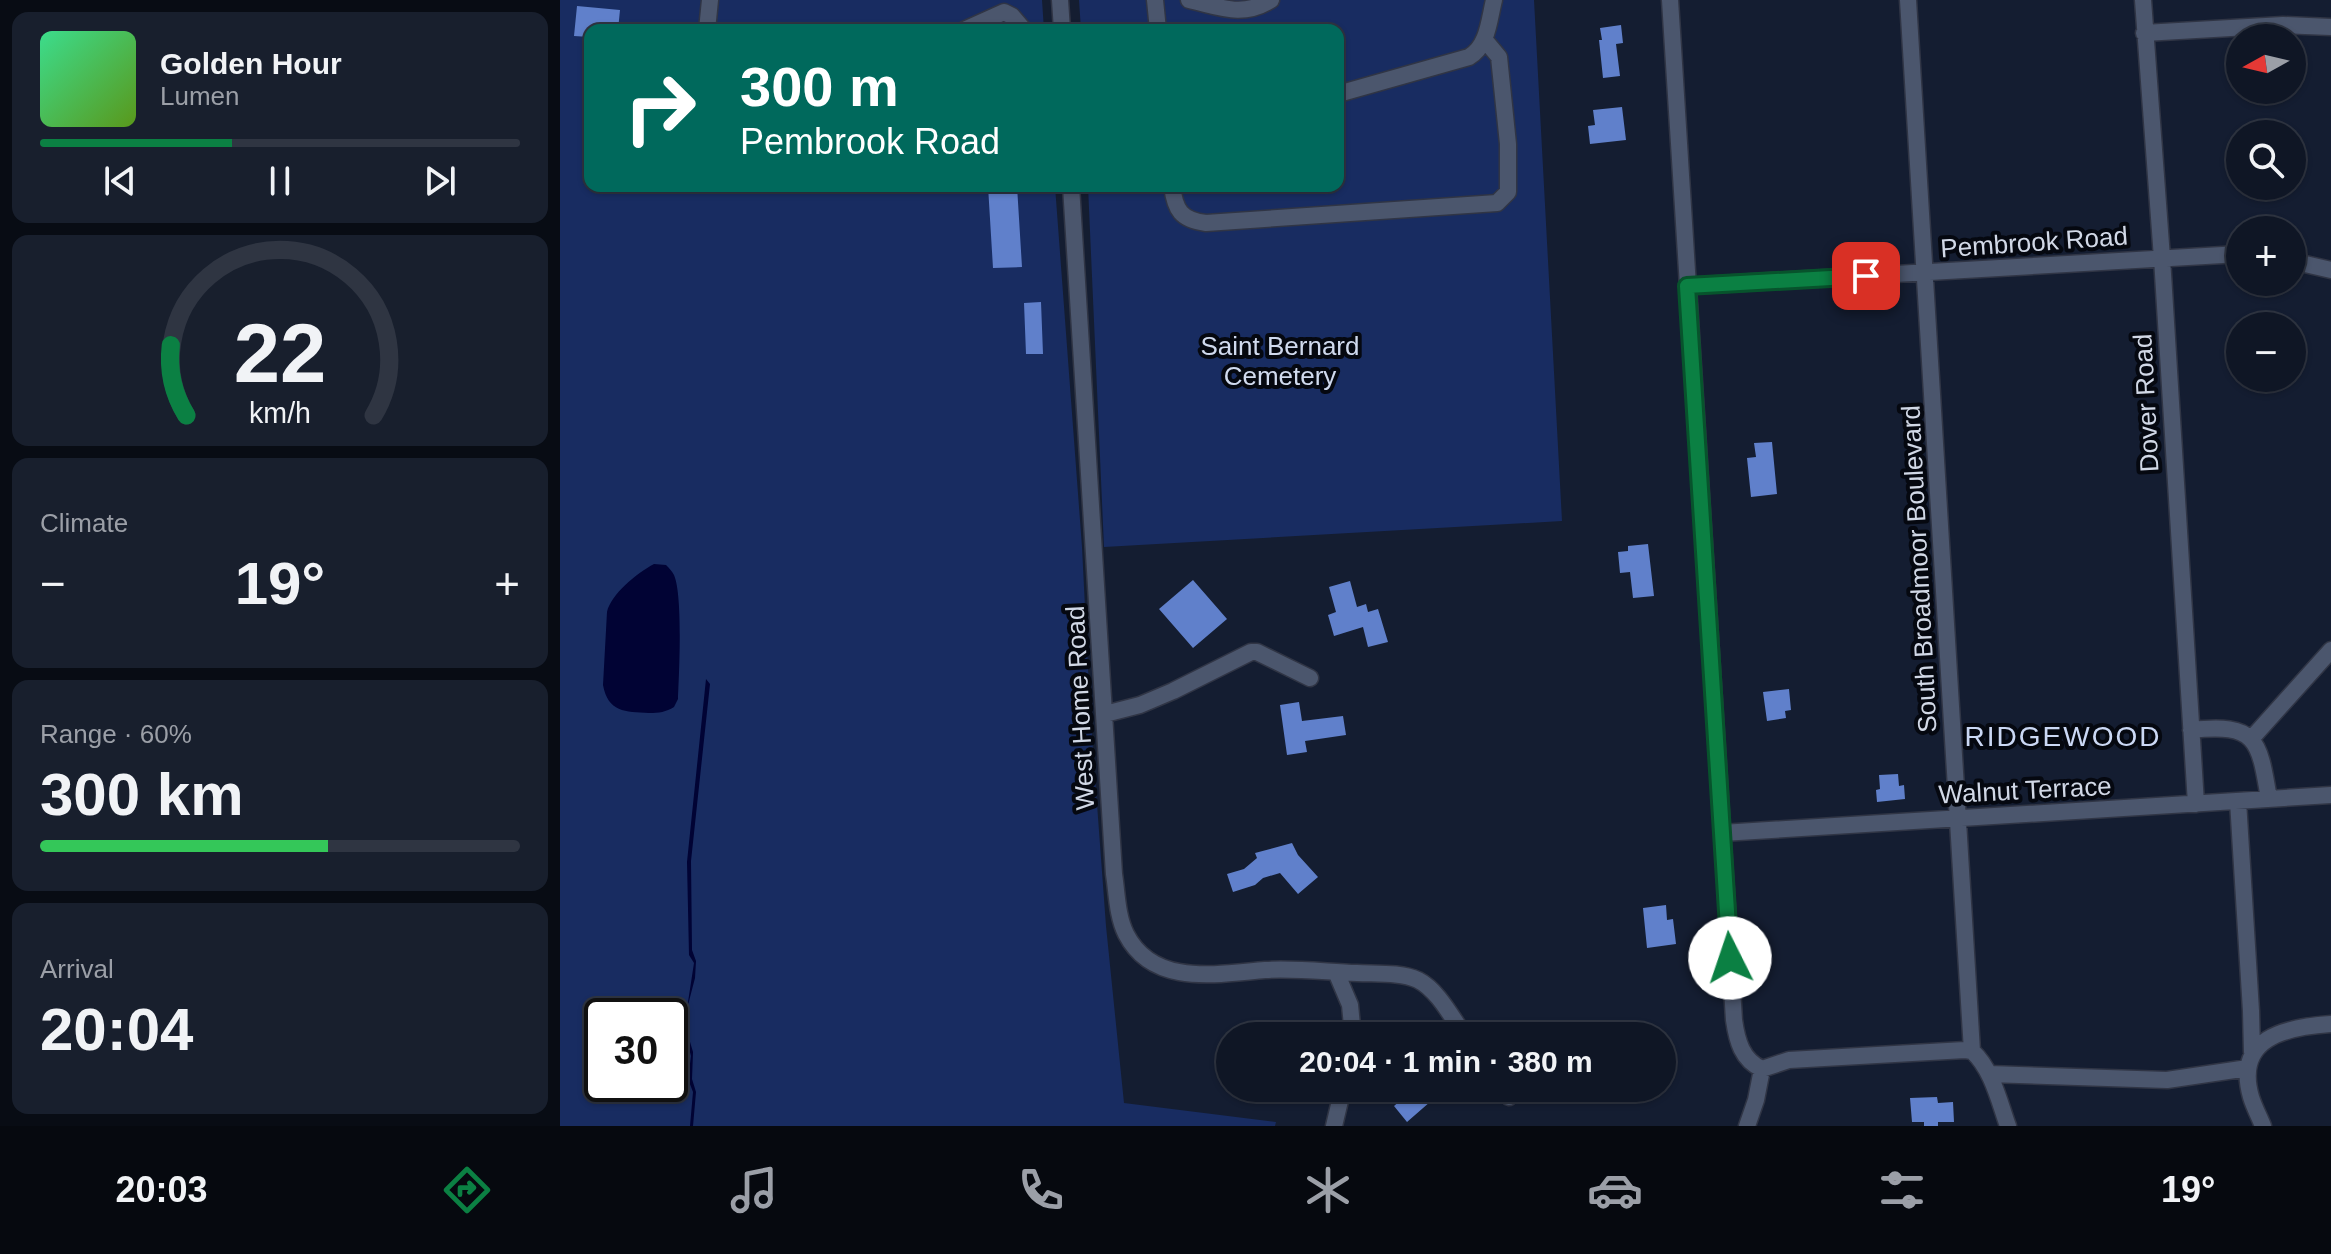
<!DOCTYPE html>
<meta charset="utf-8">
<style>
body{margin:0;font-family:Arial,sans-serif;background:#181f2d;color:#f1f3f6;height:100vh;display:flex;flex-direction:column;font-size:30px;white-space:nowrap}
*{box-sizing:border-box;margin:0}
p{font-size:26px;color:#9b9fa7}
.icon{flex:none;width:44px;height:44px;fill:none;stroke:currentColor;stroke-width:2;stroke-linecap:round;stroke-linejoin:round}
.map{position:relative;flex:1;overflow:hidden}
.panel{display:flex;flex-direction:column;gap:12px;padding:12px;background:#080c14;width:560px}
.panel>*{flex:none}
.guide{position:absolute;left:24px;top:24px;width:760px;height:168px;border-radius:16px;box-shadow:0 2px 6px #0004,0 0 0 2px #2f3542;background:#00695c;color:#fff;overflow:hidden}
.needle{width:52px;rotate:262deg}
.controls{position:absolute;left:1666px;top:24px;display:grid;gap:16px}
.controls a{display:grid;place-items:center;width:80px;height:80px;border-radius:50%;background:#0f1625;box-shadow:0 2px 6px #0004,0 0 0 2px #2f3542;font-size:40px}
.speed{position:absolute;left:24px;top:998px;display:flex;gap:16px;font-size:40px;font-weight:700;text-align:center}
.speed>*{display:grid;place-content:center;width:104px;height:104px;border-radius:50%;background:#0f1625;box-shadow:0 2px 6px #0004,0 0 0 2px #2f3542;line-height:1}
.speed .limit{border:4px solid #111;border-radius:12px;background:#fff;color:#111}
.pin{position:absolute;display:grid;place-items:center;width:68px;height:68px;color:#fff;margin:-34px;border-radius:16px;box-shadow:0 4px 12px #0006}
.me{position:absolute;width:88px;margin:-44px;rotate:356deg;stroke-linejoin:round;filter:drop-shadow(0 0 6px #0008)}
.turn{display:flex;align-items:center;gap:28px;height:168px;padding:0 24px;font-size:36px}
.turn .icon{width:104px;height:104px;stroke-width:2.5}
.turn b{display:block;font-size:56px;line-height:68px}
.big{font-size:60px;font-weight:600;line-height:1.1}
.panel .tile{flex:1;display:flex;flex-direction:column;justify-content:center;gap:12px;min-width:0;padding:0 28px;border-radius:16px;background:#181f2d}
.panel .dial{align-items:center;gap:0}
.dial svg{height:208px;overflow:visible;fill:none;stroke:#2f3542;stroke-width:7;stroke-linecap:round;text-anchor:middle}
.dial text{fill:#f1f3f6;stroke:none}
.song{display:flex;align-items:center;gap:24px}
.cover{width:96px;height:96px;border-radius:12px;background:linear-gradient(135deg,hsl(150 70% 55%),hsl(90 70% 35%))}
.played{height:8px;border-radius:4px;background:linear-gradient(90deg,#0b8043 40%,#2f3542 40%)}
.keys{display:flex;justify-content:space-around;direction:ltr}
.heat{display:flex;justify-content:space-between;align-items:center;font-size:44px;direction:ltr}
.charge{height:12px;border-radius:6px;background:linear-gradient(90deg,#34c759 60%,#2f3542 0)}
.trip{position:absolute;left:656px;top:1022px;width:460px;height:80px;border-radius:40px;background:#0f1625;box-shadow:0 2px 6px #0004,0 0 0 2px #2f3542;font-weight:600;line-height:80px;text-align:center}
.dock{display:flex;height:128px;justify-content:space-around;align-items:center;background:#06090f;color:#9b9fa7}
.dock .icon{width:56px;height:56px}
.dock .current{color:#0b8043}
.dock b{font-size:36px;color:#f1f3f6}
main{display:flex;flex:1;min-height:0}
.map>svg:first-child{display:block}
.green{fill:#182c61;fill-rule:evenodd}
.water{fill:#010334}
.building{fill:#6080cb}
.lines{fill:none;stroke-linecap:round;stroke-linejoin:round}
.minor-casing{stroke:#303545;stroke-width:19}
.minor{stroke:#4b566d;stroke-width:16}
.route-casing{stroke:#07532c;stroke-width:20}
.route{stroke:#0b8043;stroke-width:14}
.labels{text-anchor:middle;stroke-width:8;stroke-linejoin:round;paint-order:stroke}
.street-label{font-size:26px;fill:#d1d8e6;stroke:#050810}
.park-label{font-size:26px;fill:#d0daee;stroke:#050810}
.neighbourhood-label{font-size:28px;letter-spacing:2px;fill:#cbd8f4;stroke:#050810}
</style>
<main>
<section class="panel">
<div class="tile">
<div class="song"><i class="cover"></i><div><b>Golden Hour</b><p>Lumen</p></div></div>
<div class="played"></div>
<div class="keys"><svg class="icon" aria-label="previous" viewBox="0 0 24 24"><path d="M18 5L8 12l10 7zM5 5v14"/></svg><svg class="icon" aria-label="pause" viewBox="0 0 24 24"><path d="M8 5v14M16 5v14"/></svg><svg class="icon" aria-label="next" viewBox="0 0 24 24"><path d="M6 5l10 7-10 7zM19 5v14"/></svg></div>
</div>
<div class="tile dial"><svg viewBox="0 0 100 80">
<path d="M14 69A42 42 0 1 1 86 69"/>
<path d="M14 69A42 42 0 0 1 8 42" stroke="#0b8043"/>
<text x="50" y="56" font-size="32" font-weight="700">22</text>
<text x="50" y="72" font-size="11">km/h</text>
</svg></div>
<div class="tile"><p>Climate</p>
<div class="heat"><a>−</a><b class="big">19°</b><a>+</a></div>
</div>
<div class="tile"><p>Range · 60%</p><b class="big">300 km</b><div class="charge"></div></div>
<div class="tile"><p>Arrival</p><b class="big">20:04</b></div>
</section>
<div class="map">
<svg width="1771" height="1126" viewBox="0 0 1771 1126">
<rect width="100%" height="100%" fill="#141d31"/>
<path class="green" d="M0 0H482L484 30H30V186H495L522 547 530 709 546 926 564 1103 716 1122 715 1126H0ZM42 1016H110V1084H42Z
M519 0H974L1002 521 544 547 528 186H778V30H521Z"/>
<path class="water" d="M94 564 106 565C109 568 112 571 114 575 123 596 119 674 118 699L114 707C106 712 99 713 89 713 65 712 48 712 43 685L47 612C51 594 77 573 94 564Z
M146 679 150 684 131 861 132 950 136 961 135 978 128 1005V1035L133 1052 132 1079 136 1092 133 1126H130L133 1092 128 1079 131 1056 126 1037V1015L134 963 129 955 127 862Z"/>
<path class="building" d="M17 6 60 10 58 30H30V37L14 36Z
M1061 25 1063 43 1056 44 1060 76 1043 78 1039 40H1042L1040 28Z
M1062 107 1066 140 1030 144 1028 126 1035 125 1033 110Z
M428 186H457L462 267 433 268Z
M481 302 483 354H466L464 303Z
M1212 442 1217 494 1191 497 1187 458 1196 457 1194 443Z
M1088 544 1094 596 1073 598 1070 572 1060 573 1058 552 1068 551V546Z
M633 580 667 619 633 648 599 609Z
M790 581 797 607 806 604 808 612 818 609 828 642 808 647 803 627 774 636 768 615 776 612 769 587Z
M1229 689 1231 710 1225 711 1226 718 1207 721 1203 692Z
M739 702 742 721 783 716 786 735 745 741 747 752 727 755 720 705Z
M1338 774 1339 786 1344 785 1345 799 1317 802 1316 790 1320 789 1319 775Z
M732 843 738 855 758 877 738 894 720 873 703 878 695 885 673 892 667 874 684 869 697 858 695 853Z
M1106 905 1107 920 1113 919 1116 944 1087 948 1083 908Z
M855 1088H886L847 1122 834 1106Z
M1377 1097 1378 1103 1393 1102 1394 1122H1378V1126H1364V1122H1352L1350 1098Z"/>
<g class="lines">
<defs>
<path id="minor" d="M500 0 502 30
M595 0 598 30
M629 0C660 7 682 18 711 0
M1110 0 1174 1020C1177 1041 1182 1060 1202 1069
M1348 0 1412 1051C1432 1069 1439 1101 1448 1126
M1583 0 1602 258 1636 804
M147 30 150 0
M404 30 444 12 452 16 464 30
M1584 33 1723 25 1771 27
M778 94 909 57C928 46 929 20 934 0
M511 186 554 874C557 893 557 916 566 934 593 987 657 974 705 970 735 968 767 972 797 973 816 974 841 972 858 980 878 990 892 1018 905 1036
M612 186C615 210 621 220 646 223L937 203 948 192V144L939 57 924 39
M1732 261 1771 270
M1127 286 1680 254
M545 714 580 705 613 691 691 652H697L750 678
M1631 730C1697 723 1699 739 1709 799
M1692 738 1771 650
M1678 801 1691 1011 1692 1052
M1162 833 1771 795
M776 972 790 1005 793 1036
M1202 1069 1229 1060 1405 1050 1412 1051
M1429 1074 1607 1080 1688 1068
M943 1088 949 1097
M774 1126 783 1088
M1187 1126 1196 1100 1202 1069
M1703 1126C1699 1116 1694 1107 1691 1097 1674 1038 1725 1027 1771 1024"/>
</defs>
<use href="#minor" class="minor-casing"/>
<use href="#minor" class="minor"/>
</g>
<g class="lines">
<defs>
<path id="route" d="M1170 958 1127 286 1306 276"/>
</defs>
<use href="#route" class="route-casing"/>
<use href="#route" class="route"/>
</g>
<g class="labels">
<g class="street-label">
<text transform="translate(1474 242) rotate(-4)" y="9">Pembrook Road</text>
<text transform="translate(1586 403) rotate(-93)" y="9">Dover Road</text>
<text transform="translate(1359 569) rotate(-93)" y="9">South Broadmoor Boulevard</text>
<text transform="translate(520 708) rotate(-93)" y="9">West Home Road</text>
<text transform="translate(1465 790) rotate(-3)" y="9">Walnut Terrace</text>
</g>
<g class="park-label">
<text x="720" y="355">Saint Bernard<tspan x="720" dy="30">Cemetery</tspan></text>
</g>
<g class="neighbourhood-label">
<text x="1503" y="746">RIDGEWOOD</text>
</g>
</g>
</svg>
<div class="controls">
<a><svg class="needle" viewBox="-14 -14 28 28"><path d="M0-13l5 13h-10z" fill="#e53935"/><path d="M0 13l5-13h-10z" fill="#9b9fa7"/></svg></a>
<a><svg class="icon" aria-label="search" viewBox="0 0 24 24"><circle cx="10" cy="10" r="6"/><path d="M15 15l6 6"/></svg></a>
<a>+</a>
<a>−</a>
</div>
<div class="speed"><div class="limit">30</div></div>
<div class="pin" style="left:1306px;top:276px;background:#d93025"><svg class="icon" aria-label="arrive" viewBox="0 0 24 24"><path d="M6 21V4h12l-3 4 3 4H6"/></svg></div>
<svg class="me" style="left:1170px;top:958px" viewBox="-20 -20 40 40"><circle r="19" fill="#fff"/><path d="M0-13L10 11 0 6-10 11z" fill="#0b8043"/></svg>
<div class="trip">20:04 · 1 min · 380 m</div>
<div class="guide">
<div class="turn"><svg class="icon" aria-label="right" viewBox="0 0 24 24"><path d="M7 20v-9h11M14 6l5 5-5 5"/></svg><div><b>300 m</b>Pembrook Road</div></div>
</div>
</div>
</main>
<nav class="dock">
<b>20:03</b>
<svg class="icon current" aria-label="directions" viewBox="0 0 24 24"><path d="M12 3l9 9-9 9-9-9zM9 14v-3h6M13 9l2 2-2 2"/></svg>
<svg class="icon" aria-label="music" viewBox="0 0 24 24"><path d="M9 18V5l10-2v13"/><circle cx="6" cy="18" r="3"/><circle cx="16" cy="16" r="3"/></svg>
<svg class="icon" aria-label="phone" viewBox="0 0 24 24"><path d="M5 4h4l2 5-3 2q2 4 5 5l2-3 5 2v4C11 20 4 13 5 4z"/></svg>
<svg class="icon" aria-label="climate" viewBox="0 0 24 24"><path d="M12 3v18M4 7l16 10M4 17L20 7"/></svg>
<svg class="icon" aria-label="car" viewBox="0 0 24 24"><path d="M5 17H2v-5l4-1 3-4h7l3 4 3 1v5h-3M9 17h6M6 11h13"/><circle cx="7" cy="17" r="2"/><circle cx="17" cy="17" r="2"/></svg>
<svg class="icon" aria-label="filters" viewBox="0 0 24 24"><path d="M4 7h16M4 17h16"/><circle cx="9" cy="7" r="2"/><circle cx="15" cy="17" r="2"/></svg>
<b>19°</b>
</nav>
